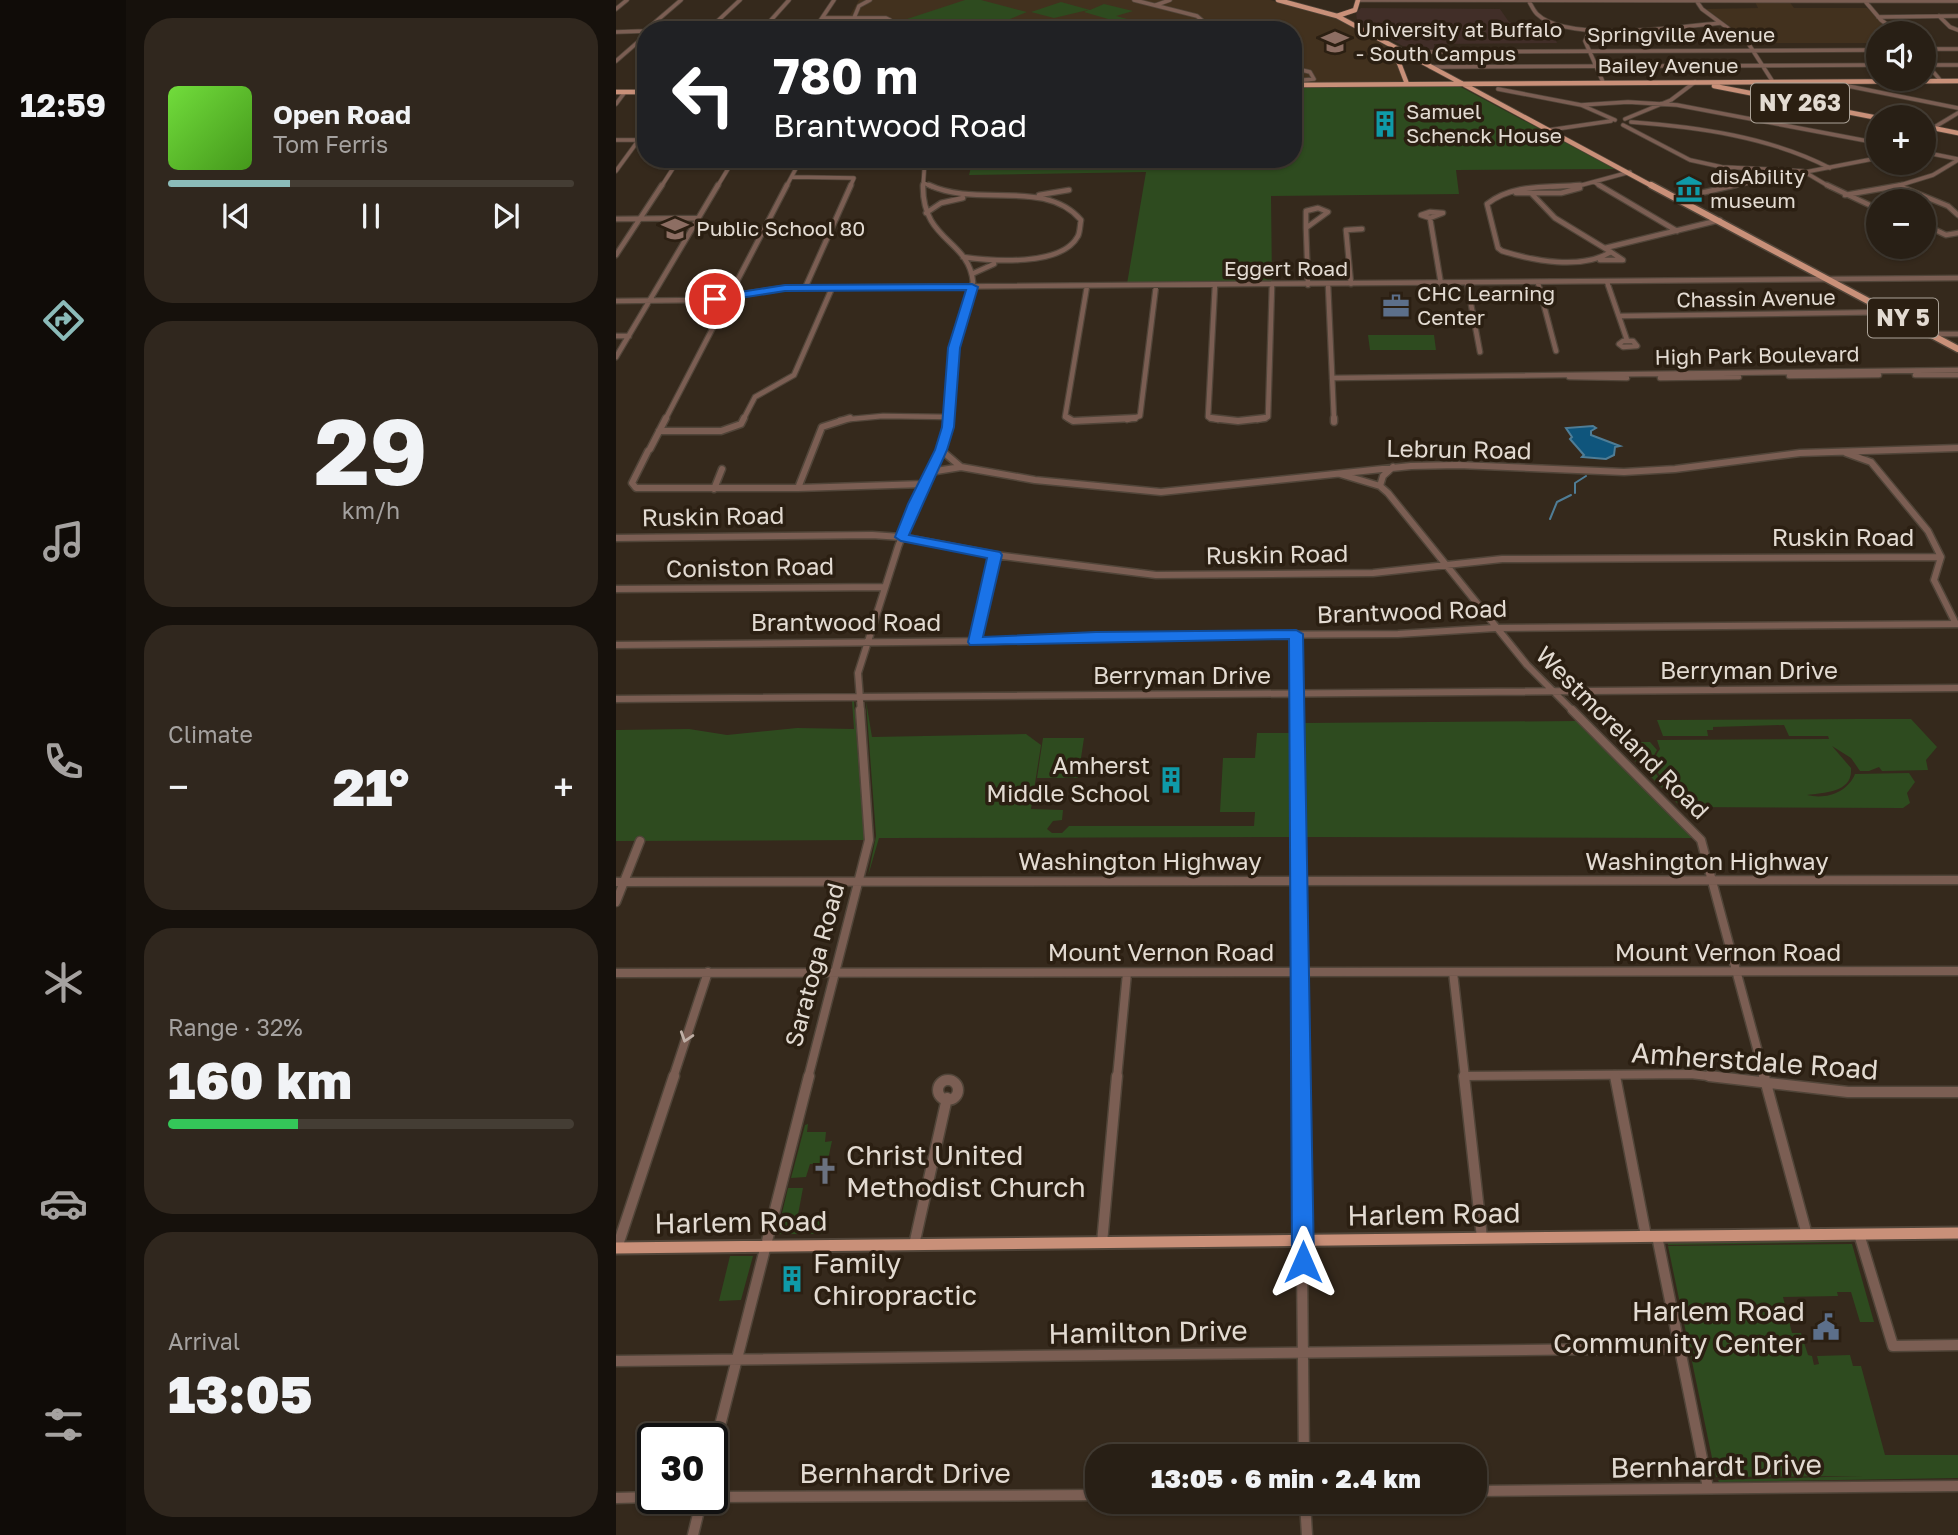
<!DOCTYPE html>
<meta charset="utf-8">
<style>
body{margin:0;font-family:"Golos Text",sans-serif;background:#30271e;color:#f1f3f6;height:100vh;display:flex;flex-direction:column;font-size:26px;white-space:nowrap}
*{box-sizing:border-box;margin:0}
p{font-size:23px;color:#a5a2a0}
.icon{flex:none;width:38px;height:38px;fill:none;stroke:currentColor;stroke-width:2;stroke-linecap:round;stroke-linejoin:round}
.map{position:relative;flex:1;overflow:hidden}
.panel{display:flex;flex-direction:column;gap:18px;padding:18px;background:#16110c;width:490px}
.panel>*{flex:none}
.top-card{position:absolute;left:21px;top:21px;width:665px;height:147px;border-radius:28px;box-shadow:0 2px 5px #0004,0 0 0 2px #443d34;background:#202124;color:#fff;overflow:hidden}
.buttons{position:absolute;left:1250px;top:21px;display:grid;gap:14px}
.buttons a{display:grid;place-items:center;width:70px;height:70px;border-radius:50%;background:#281f15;box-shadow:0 2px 5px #0004,0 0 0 2px #443d34;font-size:35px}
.speed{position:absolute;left:21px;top:1423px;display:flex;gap:14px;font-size:35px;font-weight:700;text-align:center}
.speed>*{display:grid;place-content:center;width:91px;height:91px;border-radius:50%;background:#281f15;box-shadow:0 2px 5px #0004,0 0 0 2px #443d34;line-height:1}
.speed .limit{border:4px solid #111;border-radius:10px;background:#fff;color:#111}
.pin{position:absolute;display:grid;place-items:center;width:60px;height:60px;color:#fff;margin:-30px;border:4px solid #fff;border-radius:50%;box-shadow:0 2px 7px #0007}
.me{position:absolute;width:77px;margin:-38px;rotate:0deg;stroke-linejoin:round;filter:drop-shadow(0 0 5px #0008)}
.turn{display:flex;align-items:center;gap:24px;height:147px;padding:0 21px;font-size:32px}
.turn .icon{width:91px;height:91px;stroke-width:2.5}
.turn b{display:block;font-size:49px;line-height:60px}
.big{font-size:52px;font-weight:800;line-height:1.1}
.panel .widget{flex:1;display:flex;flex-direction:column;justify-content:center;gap:10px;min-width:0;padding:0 24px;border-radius:28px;background:#30271e}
.panel .dial{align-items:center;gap:0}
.dial b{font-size:91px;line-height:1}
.song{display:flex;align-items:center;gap:21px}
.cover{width:84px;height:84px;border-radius:10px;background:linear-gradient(135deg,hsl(100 70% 55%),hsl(100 70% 35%))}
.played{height:7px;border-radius:4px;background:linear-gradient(90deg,#8bbbb9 30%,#443d34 30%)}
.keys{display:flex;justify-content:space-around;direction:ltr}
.heat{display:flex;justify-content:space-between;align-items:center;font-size:38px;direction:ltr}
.charge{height:10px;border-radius:5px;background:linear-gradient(90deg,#34c759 32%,#443d34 0)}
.trip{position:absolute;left:469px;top:1444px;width:402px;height:70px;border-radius:28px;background:#281f15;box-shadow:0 2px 5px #0004,0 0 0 2px #443d34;font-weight:800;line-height:70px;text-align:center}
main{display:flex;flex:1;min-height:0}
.tab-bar{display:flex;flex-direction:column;width:126px;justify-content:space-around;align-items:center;background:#100c08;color:#a5a2a0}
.tab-bar .icon{width:49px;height:49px}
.tab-bar .current{color:#8bbbb9}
.tab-bar b{font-size:32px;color:#f1f3f6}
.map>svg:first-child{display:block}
.commercial{fill:#412e28}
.built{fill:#42311e}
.green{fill:#2e4b1f}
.water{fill:#0f557c;stroke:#4f7d96;stroke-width:2}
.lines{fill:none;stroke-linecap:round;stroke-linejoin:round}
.stream{stroke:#4f7d96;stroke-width:2}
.minor-far4-casing{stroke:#514539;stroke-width:5}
.minor-far3-casing{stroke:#514539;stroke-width:7}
.minor-far2-casing{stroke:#514539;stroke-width:9}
.minor-far1-casing{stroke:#514539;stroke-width:11}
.minor-casing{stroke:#514539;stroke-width:13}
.major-far2-casing{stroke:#514539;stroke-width:6}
.major-far1-casing{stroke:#514539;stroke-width:9}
.major-casing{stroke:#514539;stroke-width:15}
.minor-far4{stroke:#7b5e53;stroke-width:3.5}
.minor-far3{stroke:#7b5e53;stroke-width:4.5}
.minor-far2{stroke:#7b5e53;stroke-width:6}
.minor-far1{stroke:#7b5e53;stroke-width:8}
.minor{stroke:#7b5e53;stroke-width:10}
.major-far2{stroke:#c99079;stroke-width:4.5}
.major-far1{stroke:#c99079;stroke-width:6}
.major{stroke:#c99079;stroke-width:11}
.oneway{stroke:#bfafa6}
.route{fill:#1a73e8;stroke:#114b97;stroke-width:2}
.labels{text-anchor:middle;stroke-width:7;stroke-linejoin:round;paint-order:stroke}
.far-poi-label{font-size:21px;fill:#e3dbd2;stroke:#2b1f12;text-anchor:start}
.far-street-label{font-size:21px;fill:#e3dbd2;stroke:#2b1f12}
.shield{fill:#2b1f12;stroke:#aca398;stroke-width:2}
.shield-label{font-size:23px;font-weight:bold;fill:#e3dbd2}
.street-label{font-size:24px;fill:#e3dbd2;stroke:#2b1f12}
.poi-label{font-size:24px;fill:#e3dbd2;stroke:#2b1f12;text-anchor:end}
.near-street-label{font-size:28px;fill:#e3dbd2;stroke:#2b1f12}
.near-poi-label{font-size:28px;fill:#e3dbd2;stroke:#2b1f12;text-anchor:start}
</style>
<main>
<nav class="tab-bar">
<b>12:59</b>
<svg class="icon current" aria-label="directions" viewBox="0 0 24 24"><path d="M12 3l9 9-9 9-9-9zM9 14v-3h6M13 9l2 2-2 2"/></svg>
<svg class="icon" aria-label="music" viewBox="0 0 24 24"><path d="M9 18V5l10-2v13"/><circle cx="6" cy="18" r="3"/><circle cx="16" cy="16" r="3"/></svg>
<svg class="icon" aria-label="phone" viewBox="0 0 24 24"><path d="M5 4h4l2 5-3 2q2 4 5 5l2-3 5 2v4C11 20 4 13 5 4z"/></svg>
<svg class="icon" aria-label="climate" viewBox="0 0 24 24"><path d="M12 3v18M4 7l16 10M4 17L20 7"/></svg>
<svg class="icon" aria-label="car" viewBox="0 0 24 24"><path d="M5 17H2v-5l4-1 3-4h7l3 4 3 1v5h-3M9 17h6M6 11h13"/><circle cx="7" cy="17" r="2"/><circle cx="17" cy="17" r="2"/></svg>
<svg class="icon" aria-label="filters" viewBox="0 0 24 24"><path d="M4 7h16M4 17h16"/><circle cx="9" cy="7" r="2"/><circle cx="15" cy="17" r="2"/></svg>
</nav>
<section class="panel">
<div class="widget">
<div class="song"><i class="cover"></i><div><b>Open Road</b><p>Tom Ferris</p></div></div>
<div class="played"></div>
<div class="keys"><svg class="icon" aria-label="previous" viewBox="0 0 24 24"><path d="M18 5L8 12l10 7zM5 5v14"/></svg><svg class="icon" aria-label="pause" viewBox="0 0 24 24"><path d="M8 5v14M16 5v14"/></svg><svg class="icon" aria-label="next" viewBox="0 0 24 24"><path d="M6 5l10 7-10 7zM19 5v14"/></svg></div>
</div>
<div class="widget dial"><b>29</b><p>km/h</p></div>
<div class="widget"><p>Climate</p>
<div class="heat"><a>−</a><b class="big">21°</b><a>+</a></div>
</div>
<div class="widget"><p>Range · 32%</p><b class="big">160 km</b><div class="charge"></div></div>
<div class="widget"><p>Arrival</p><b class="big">13:05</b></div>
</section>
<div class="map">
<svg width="1342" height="1535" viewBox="0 0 1342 1535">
<rect width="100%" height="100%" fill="#35291c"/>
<path class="commercial" d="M745 8 884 9 893 22 939 38 941 43 818 44 819 50H794L741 21 740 12Z"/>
<path class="built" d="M243 0H654L715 16 774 48 778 52 788 80 782 82 677 83V30H202L211 15H234Z
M1173 1 1178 8H1251L1279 33H1262V43H1136L1090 9 1142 8 1139 2Z"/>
<path class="green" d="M349 0H365L411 12C362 33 341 33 291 19Z
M445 2 474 10 488 4 517 11 500 16 526 23C508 30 490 32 471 27L492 19 468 12 472 10 438 18 415 12Z
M836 86H843L999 169 840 170 843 194 655 196 656 283 511 284 530 172 353 175 357 159H677V87Z
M752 335H818L820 350H754Z
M236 701H238L248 840 0 841V730L73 729 111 735 181 728 238 729Z
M250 701 256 737 410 734 425 745 415 809 447 810 446 820 437 821 431 829 436 833H446L453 826H638L639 812H604L607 758H639L641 733H674V837L263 838 252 876 260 836Z
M1245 719H1295L1321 747 1310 760 1312 770 1266 771 1263 767 1253 771H1244L1235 758 1216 746 1235 768C1237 793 1208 792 1191 795 1210 800 1232 792 1239 774L1293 773 1299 782 1291 793 1294 803 1287 808 1065 807 1000 742H1034L1041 750C1031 765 1039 777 1053 785 1042 775 1032 764 1044 749L1041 740 1213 739 1212 736H1173L1168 725 1097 727V730H1091L1092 736H1047L1041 720Z
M960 721 1078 838 691 837 689 723Z
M427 738H468L462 778H421Z
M192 1124 191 1132H210L209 1142 216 1141 211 1164H194L190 1177 175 1178 189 1125Z
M172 1188H187L181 1220H211L208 1234H161Z
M1235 1240V1242L1052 1245V1242Z
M1236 1244 1258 1322H1244L1235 1292H1221L1222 1296 1167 1297 1176 1333H1185L1192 1355 1196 1356 1198 1365 1203 1364 1201 1356 1234 1355 1237 1366H1245L1269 1455H1342V1478L1103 1482 1102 1480 1248 1476 1100 1477 1052 1246Z
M114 1256H137L125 1300 103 1301Z"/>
<path class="water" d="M977 426 980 428 975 431V435L1004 446 999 447 998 455 990 459 966 457 968 455 954 439 956 437 950 428Z"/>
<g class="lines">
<path class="stream" d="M959 493V483L970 476
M934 519 941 502 955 495"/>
<defs>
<path id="minor-far4" d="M518 0 581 16 589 23 584 30
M742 0 1342 1
M912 0C915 4 917 10 921 14 950 43 1065 27 1104 23
M1080 0 1086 9 1132 43 1157 82
M1248 0 1265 20 1283 33
M540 5 554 0
M0 9 11 0
M1323 16 1334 27 1342 30
M1262 17 1342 16
M206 18H270L274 20 270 30
M238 18 243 6 254 0
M30 30 65 0
M92 30 124 0
M146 30 173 0
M198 30 218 0
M422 30 438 25 454 26V30
M974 30 969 41 987 82
M0 32 30 31
M1307 49H1342
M784 52 1262 50
M0 61 30 35
M1310 63 1325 81
M1307 65H1342
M814 67 1262 65
M677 68 694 72 698 79 677 81
M1212 82 1342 108
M882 89 965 105 999 120
M0 104 9 92
M965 105 1012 102 1061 105 1262 143
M1009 119 1055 100 1079 82
M1015 122C1082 127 1154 137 1214 168
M1007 125 1074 160 1106 167 1187 171 1214 187
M933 130 995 121
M1307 134 1342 113
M0 140H30
M1307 152 1342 159
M0 171 30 130
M176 177 238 178 234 187
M978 182 986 187
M308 183 316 187
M45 187 63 159
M101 187 118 159
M170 187 185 159
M307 187 309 159
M936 187 966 185 1014 172
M1112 187 1262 158
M1278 187 1317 175 1342 160"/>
<path id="minor-far3" d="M307 185C306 242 353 239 357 282L338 348 333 420
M313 185C362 208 429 178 465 220 464 225 464 232 462 236 446 267 375 261 347 257
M983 185 1061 231
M1211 185 1262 209
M1283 186 1332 206 1342 215
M900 193H945L964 188
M915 193 939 218 995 252C965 270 918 261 886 251L882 248 871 204C897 183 933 188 964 185
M423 195 453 190
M1229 195 1286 185
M1063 198 1120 185
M702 208 712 212 690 228V211Z
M814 212 827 213 814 218 805 215Z
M310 213 325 203 347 198
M814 218 825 284
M0 219 83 218
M1307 224 1330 235 1342 233
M690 228 692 285
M989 248 1104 220
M0 255 46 185
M984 260H1007L995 252
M358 273 378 264
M991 282 1011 340
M851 283 864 352
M922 283 940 351
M712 284 718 420
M735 284 730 230 746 229
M599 285 592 417 602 420
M189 288 235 185
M0 301 87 300 169 288 1342 278
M1003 316 1276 312
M1319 334H1342
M0 336H13
M1007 341H1017L1021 346 1007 347 1003 344Z
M0 357 102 185
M1299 375H1342
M1173 376 1263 375
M953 377 1011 378
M716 378 1342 370
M1044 378 1123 377
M49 420 171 185
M127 420 139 397 178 375 216 288
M224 420 267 416 334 417
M455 420 449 417 471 286
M511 420 524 416 540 286
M641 420 652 417 656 285"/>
<path id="minor-far2" d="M452 418 457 421 519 418
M595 418 622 421 649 418
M718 418V422
M43 431H105L125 424 128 418
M34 449 50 418
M325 450 345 467
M32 451 16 483 20 488H182L308 484
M1230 453 1255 462 1312 531 1325 557 1318 580 1340 624
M314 472 345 467 419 480 545 492 795 466 842 465 1008 472 1059 469 1184 453 1342 448
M724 474 764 486 772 493 911 665 958 712
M764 486 767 476 777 467
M182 488 206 427 234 418
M98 489 106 469
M0 538 256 535 285 537 379 555 540 575 757 573 886 559 1325 557
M0 589 268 587
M680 634 681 712
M359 641 379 555
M0 645 378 641 480 636 782 634 879 628 1342 624
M0 699 1342 688
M245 712 242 673 282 547 298 504 325 450 333 418"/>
<path id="minor-far1" d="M681 710 684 1078
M956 710 1085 840 1149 1078
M0 882 1342 880
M0 902 24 841
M837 972 849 1078
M0 973 1342 971
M999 1075 1000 1078
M849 1076 1075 1074 1108 1078
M57 1078 92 972
M192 1078 253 840 244 710
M501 1078 511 973"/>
<path id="minor" d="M684 1076 688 1456
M848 1076 866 1238
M999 1076 1030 1236
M1093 1076 1232 1092H1342
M1148 1076 1191 1235
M322 1090a10 10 0 1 1 20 0a10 10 0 1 1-20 0Z
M1243 1234 1277 1346 1342 1345
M1041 1236 1092 1488
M486 1243 501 1076
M298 1245 331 1098
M1 1248 58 1076
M0 1361 1064 1348
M96 1457 193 1076
M859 1491 1342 1486
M96 1497 481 1495
M0 1498 37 1497
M689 1502 691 1535
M77 1535 86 1498"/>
<path id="major-far2" d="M662 0 721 16 1038 187
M721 16 739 10 742 0
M778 50 791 84
M677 85 1342 81
M1098 86 1262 118
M0 92H30
M1307 126 1342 133"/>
<path id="major-far1" d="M1035 185 1342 349"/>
<path id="major" d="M0 1248 1342 1233"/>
</defs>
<use href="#minor-far4" class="minor-far4-casing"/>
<use href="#minor-far3" class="minor-far3-casing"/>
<use href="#minor-far2" class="minor-far2-casing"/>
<use href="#minor-far1" class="minor-far1-casing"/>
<use href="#minor" class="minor-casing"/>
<use href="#major-far2" class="major-far2-casing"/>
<use href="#major-far1" class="major-far1-casing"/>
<use href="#major" class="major-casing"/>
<use href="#minor-far4" class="minor-far4"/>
<use href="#minor-far3" class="minor-far3"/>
<use href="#minor-far2" class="minor-far2"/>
<use href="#minor-far1" class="minor-far1"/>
<use href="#minor" class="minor"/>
<use href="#major-far2" class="major-far2"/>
<use href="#major-far1" class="major-far1"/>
<use href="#major" class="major"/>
</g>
<defs><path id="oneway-chevron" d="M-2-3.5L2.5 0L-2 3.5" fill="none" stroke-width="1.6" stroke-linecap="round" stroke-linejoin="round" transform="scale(1.75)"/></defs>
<use class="oneway" href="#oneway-chevron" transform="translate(70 1037) rotate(108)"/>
<path class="route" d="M169 285 356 284 362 287 344 348 338 427 331 450 293 535 384 552 386 555 367 637 480 632 680 630 687 634 698 1262 695 1269 687 1271 680 1269 676 1262 673 639 354 645 352 642 371 558 285 541 279 537 292 504 319 450 326 427 332 348 350 290 169 291 99 302 93 299 99 296Z"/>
<defs>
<symbol id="university-bare" viewBox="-9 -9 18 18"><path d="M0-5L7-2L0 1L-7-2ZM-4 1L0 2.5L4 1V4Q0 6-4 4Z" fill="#8d6e63" stroke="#2b1f12" stroke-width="2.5" paint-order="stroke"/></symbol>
<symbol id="building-bare" viewBox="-9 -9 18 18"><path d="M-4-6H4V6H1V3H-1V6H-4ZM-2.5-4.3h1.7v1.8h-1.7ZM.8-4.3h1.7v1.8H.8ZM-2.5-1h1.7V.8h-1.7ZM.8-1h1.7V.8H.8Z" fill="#0f9aa8" stroke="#2b1f12" stroke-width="2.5" paint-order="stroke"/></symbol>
<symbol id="museum-bare" viewBox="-9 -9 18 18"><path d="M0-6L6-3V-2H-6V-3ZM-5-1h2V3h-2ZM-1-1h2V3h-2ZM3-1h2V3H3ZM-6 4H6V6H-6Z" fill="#0f9aa8" stroke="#2b1f12" stroke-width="2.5" paint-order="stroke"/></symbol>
<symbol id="school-bare" viewBox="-9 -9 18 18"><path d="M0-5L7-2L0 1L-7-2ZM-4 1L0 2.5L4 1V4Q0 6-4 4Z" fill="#8d6e63" stroke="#2b1f12" stroke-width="2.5" paint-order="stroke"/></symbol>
<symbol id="office-bare" viewBox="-9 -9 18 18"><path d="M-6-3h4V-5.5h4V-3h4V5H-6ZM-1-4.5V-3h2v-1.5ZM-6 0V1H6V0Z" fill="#5c6f8a" stroke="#2b1f12" stroke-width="2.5" paint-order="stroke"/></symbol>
<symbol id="church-bare" viewBox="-9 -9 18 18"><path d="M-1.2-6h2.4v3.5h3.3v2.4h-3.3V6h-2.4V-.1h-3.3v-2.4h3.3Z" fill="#6b7280" stroke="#2b1f12" stroke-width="2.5" paint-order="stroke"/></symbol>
<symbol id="civic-bare" viewBox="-9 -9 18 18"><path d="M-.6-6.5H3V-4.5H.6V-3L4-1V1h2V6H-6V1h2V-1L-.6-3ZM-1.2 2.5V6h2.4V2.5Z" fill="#5c6f8a" stroke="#2b1f12" stroke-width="2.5" paint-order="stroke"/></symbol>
</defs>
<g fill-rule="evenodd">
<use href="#university-bare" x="700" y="23" width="38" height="38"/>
<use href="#building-bare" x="750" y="105" width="38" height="38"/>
<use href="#museum-bare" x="1054" y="170" width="38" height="38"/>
<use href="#school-bare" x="40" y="210" width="38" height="38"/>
<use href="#office-bare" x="761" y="287" width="38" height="38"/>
<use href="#building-bare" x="536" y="761" width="38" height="38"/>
<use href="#church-bare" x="190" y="1152" width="38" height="38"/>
<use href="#building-bare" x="157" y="1260" width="38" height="38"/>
<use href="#civic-bare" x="1191" y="1308" width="38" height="38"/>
</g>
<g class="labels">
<g class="far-poi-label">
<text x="740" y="37">University at Buffalo<tspan x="740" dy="24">- South Campus</tspan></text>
<text x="790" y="119">Samuel<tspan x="790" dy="24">Schenck House</tspan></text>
<text x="1094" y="184">disAbility<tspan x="1094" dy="24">museum</tspan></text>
<text x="80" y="236">Public School 80</text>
<text x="801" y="301">CHC Learning<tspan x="801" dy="24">Center</tspan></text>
</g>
<g class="far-street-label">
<text x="1065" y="42">Springville Avenue</text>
<text x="1052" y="73">Bailey Avenue</text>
<text x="670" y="276">Eggert Road</text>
<text transform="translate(1140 299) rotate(-1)" y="7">Chassin Avenue</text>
<text transform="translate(1141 356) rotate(-1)" y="7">High Park Boulevard</text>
</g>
<g class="shield">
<rect x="1135" y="83.5" width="98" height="39" rx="5"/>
<rect x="1252" y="298.5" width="70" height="39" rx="5"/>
</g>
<g class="shield-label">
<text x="1184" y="111">NY 263</text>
<text x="1287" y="326">NY 5</text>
</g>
<g class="street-label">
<text transform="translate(843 450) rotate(1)" y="8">Lebrun Road</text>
<text transform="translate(97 517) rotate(-1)" y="8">Ruskin Road</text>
<text x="1227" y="546">Ruskin Road</text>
<text transform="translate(661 555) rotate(-1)" y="8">Ruskin Road</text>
<text transform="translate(134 568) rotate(-1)" y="8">Coniston Road</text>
<text transform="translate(796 612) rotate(-2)" y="8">Brantwood Road</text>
<text x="230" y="631">Brantwood Road</text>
<text x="1133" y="679">Berryman Drive</text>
<text x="566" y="684">Berryman Drive</text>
<text transform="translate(1006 733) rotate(45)" y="8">Westmoreland Road</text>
<text x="524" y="870">Washington Highway</text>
<text x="1091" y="870">Washington Highway</text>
<text x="545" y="961">Mount Vernon Road</text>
<text x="1112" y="961">Mount Vernon Road</text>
<text transform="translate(199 965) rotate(-75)" y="8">Saratoga Road</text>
</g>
<g class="poi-label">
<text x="534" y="774">Amherst<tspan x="534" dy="28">Middle School</tspan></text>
</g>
<g class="near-street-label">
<text transform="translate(1139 1061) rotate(4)" y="10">Amherstdale Road</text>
<text transform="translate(818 1214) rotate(-1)" y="10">Harlem Road</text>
<text transform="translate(125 1222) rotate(-1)" y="10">Harlem Road</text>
<text transform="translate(532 1332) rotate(-1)" y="10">Hamilton Drive</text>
<text transform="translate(1100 1466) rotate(-1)" y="10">Bernhardt Drive</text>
<text x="289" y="1483">Bernhardt Drive</text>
</g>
<g class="near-poi-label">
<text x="230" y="1165">Christ United<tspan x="230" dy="32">Methodist Church</tspan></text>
<text x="197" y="1273">Family<tspan x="197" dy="32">Chiropractic</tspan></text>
<text x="1189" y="1321" text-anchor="end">Harlem Road<tspan x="1189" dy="32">Community Center</tspan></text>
</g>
</g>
</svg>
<div class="buttons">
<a><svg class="icon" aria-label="sound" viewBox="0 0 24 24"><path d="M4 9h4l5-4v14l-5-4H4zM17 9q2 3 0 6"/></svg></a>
<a>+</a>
<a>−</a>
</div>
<div class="speed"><div class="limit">30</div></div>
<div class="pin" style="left:99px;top:299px;background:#d93025"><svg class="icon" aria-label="arrive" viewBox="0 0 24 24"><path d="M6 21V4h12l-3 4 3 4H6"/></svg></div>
<svg class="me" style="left:687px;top:1262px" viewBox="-20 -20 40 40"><path d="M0-17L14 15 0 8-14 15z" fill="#1a73e8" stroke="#fff" stroke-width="4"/></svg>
<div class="trip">13:05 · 6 min · 2.4 km</div>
<div class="top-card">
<div class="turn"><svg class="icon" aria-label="left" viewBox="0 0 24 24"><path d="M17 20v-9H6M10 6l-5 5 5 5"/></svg><div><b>780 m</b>Brantwood Road</div></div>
</div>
</div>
</main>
